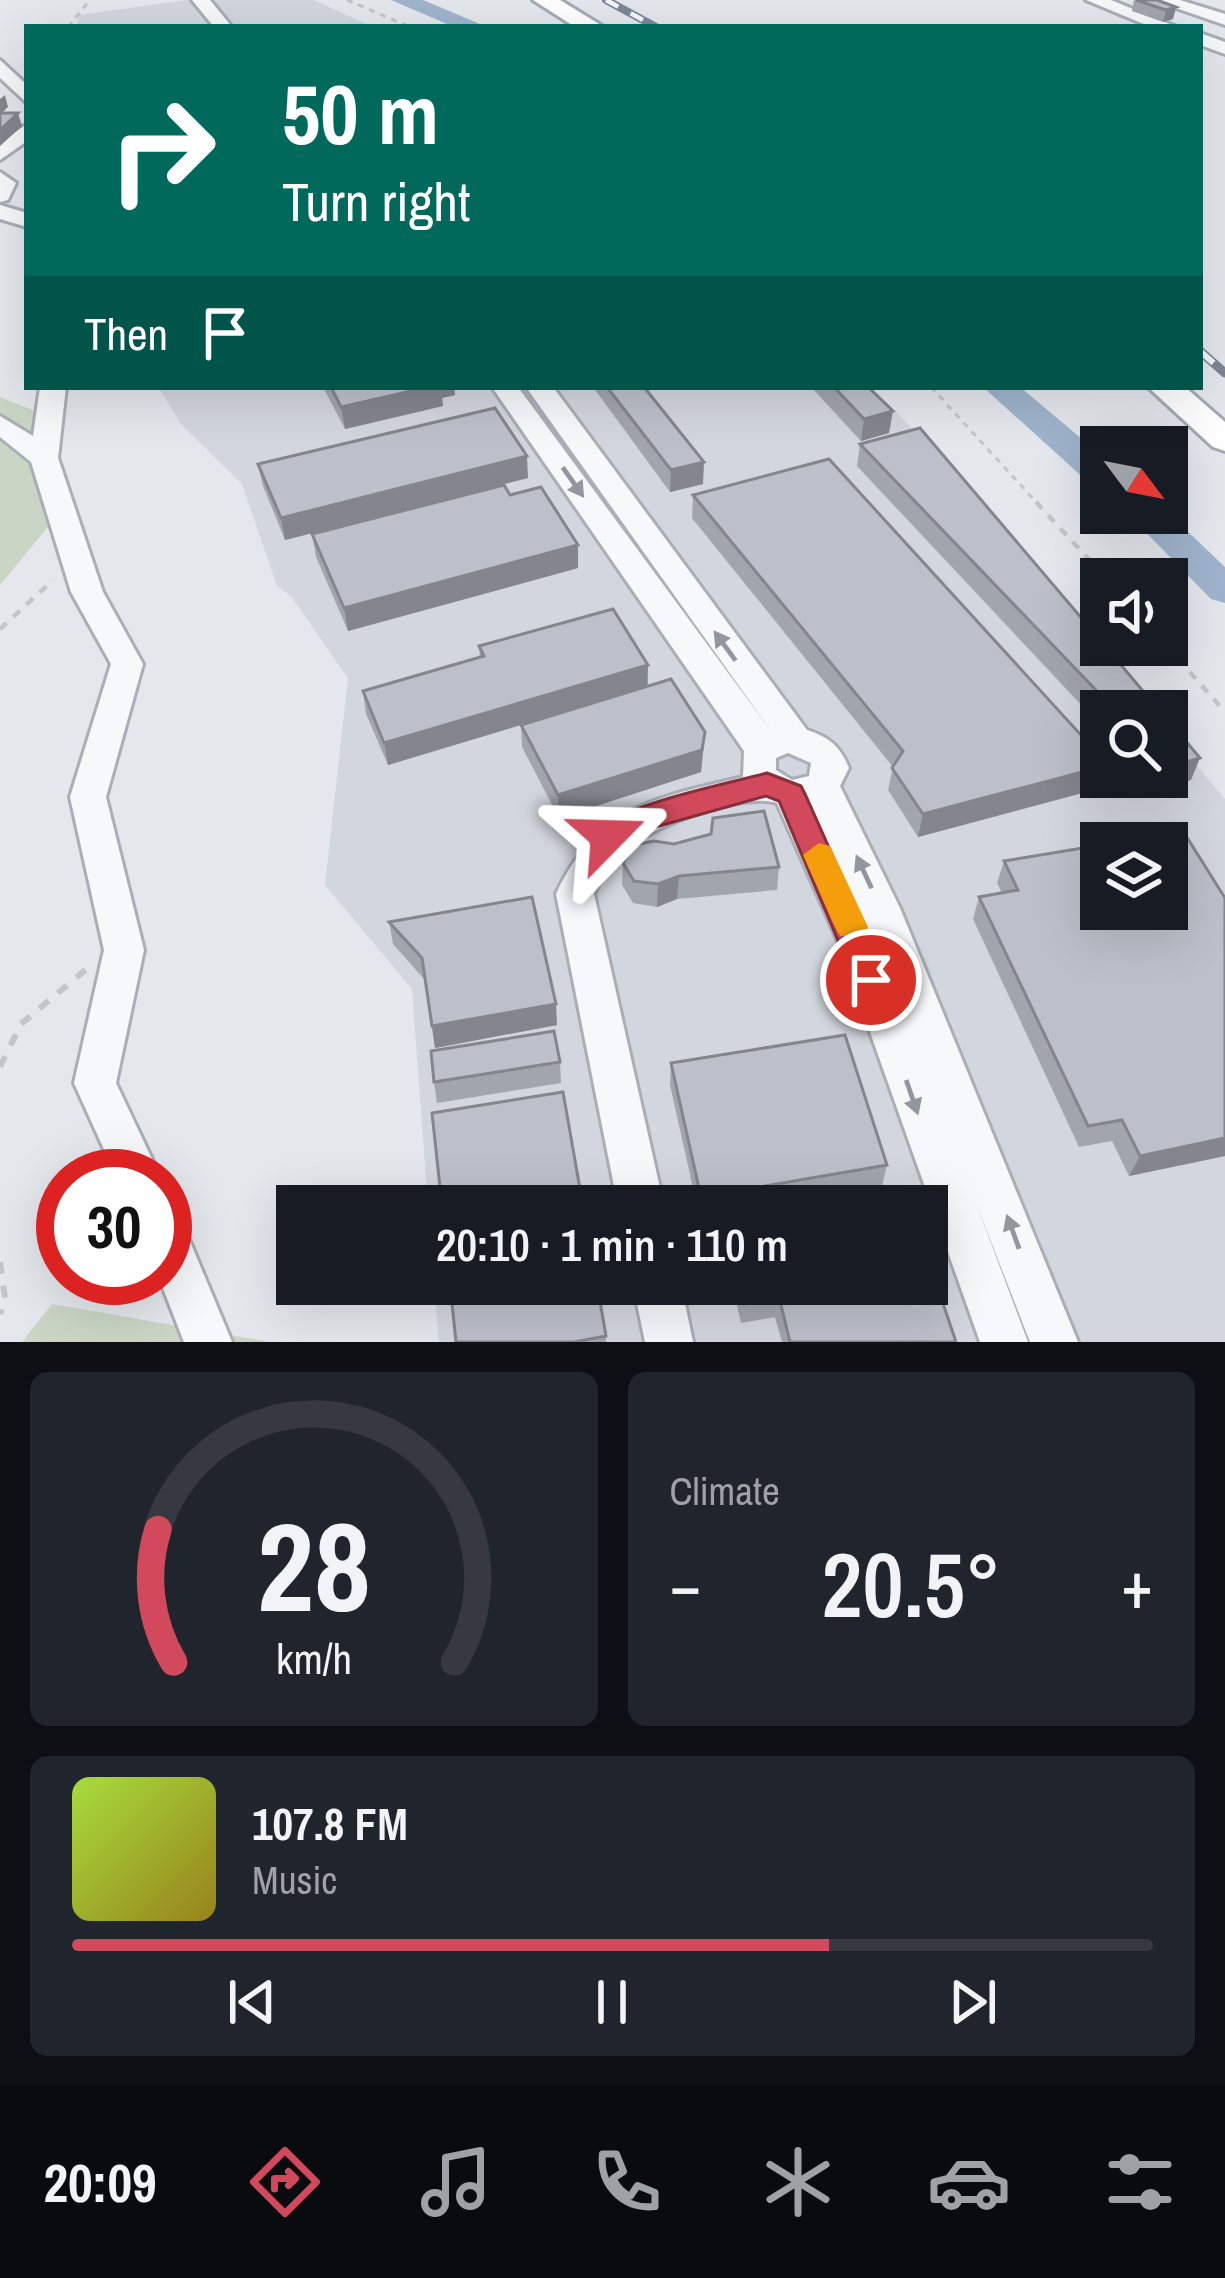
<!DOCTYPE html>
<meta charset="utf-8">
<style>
body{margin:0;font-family:"Archivo Narrow",sans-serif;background:#20242c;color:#f1f3f6;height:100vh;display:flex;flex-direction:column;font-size:45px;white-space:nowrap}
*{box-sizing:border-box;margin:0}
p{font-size:39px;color:#9ea1a6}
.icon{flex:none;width:66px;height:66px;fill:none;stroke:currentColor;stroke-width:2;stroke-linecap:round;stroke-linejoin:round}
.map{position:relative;height:1342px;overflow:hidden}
.side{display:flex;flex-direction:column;gap:30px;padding:30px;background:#0d0f14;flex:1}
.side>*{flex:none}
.guide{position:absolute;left:24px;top:24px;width:1179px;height:366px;border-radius:0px;box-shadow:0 12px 48px #0002;background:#00695c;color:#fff;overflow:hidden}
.needle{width:78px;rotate:122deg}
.controls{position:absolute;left:1080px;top:426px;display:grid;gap:24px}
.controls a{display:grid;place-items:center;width:108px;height:108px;border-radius:0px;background:#171b24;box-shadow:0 12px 48px #0002;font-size:60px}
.speed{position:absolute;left:36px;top:1149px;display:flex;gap:24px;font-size:60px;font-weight:700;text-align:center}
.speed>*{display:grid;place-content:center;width:156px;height:156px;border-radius:50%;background:#171b24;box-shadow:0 12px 48px #0002;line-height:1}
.speed .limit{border:18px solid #d22;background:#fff;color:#111}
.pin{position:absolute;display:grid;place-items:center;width:102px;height:102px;color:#fff;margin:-51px;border:6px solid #fff;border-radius:50%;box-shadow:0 3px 12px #0007}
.me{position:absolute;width:132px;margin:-66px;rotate:68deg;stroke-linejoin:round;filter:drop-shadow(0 0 9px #0008)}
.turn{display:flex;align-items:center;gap:42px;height:252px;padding:0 60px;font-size:54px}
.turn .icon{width:156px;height:156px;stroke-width:2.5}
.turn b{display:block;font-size:84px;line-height:102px}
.then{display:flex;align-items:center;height:114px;padding:0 60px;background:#0003;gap:24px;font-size:45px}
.big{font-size:90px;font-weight:600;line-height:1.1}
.side .widget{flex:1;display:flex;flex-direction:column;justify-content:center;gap:18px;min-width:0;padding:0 42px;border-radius:18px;background:#20242c}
.side .dial{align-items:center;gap:0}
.dial svg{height:312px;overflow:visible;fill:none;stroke:#363941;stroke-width:7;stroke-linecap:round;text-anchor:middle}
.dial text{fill:#f1f3f6;stroke:none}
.song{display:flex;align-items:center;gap:36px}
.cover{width:144px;height:144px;border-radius:18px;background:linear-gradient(135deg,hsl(80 70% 55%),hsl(50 70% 35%))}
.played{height:12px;border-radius:6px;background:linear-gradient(90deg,#d1495b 70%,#363941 70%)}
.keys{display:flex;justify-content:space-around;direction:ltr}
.heat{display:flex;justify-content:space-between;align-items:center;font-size:66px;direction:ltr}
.side .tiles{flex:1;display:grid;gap:30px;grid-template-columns:1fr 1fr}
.widget:last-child{grid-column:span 2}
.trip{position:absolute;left:276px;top:1185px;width:672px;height:120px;border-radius:0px;background:#171b24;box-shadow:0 12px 48px #0002;font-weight:600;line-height:120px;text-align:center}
.dock{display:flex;height:192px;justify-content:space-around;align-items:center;background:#090b0e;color:#9ea1a6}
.dock .icon{width:84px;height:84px}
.dock .selected{color:#d1495b}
.dock b{font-size:54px;color:#f1f3f6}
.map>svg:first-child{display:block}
.built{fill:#d2d6de;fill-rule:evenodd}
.green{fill:#c9d6c5}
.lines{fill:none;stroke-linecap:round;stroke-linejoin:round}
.river{fill:#9fb4cc;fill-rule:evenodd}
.minor-casing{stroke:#a9aeb7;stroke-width:6}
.major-casing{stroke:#a3abb8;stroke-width:6}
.path-far2{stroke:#c2c5cb;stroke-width:3;stroke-dasharray:6 6;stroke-linecap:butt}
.path-far1{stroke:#c2c5cb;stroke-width:4.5;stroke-dasharray:9 9;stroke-linecap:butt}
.path{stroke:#c2c5cb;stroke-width:6;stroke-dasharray:12 12;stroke-linecap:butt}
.minor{fill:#f7f8fa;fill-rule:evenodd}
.major{fill:#fff;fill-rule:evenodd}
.rail-far1-casing{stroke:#7d8696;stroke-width:8}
.rail-casing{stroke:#7d8696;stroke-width:9}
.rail-far1{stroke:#f4f6f9;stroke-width:4.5;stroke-dasharray:14;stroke-linecap:butt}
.rail{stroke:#f4f6f9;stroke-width:6;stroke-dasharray:18;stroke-linecap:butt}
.wall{fill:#a1a5ae}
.shaded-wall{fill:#83868d}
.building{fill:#bbc0ca;stroke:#83868d;stroke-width:3}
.oneway{fill:#9196a0}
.route{fill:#d1495b;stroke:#882f3b;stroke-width:3}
.slow{fill:#f59e0b}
</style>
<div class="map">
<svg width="1225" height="1342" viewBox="0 0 1225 1342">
<rect width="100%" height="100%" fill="#e4e7ec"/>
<path class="built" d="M187 0H314L373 27H77L79 15Z
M158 387H871L929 445 1101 711V777H1167V730L1225 799V1342H439L434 1284H927V1206H428L412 989 325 885 348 678 291 596 277 586 242 484 181 424ZM1101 843H1167V909H1101Z"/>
<path class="green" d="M0 397 57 420V516L0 585Z
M52 1304 270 1342H22Z"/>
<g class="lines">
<path class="river" d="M391 0H423L487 27H454Z
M983 387H1020L1101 455V485L1088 482Z
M1167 512 1225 567V603L1211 599 1127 513Z"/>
<defs>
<path id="minor" d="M192 0H210L232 27H214Z
M1086 0H1111L1177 27H1151Z
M1153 0H1180L1225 14V25Z
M1200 33 1225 42V54L1200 45Z
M0 60 27 85V103L0 78Z
M27 124V141L0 160V143Z
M0 172 16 183 8 200 0 202Z
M0 205 27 213V227L0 219Z
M40 387H66L58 458 103 592 143 664 106 797 144 950 116 1083 160 1176H116L74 1083 104 950 70 797 111 664 71 592 31 462 0 437V416L33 436Z
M492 387H518L771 731 526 387H553L807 730C829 737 840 746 849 768L840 786 900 908 1078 1342H1030L976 1203 1028 1342H980L837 939 777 803C742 791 646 828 619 854 607 865 601 879 594 894L664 1206H618L556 894C597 806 656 798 743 777L744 751ZM788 753 811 763 809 776 792 780 776 770V758Z
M165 1214 181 1220 232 1342H184L159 1278H165Z
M633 1284H681L693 1342H645Z"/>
<path id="major" d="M533 0H560L604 27H575Z
M1148 387H1185L1225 422V451L1213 447Z"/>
</defs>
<use href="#minor" class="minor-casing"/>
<use href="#major" class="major-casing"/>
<path class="path-far2" d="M347 0 410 27
M68 27 90 0
M931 387 1039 505"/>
<path class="path-far1" d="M1036 502 1107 579
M0 629 53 580
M1166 645 1225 712"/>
<path class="path" d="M0 1067 21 1024 90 966
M0 1262 5 1298 0 1314"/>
<use href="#minor" class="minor"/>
<use href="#major" class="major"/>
<defs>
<path id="rail-far1" d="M606 0 656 27"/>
<path id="rail" d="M1200 351 1225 373"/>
</defs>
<use href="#rail-far1" class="rail-far1-casing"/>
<use href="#rail" class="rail-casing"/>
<use href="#rail-far1" class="rail-far1"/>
<use href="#rail" class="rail"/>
</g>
<path class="wall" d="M1134 0 1176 7 1173 19 1163 22 1132 11Z
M323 387H454L455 395 442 398 443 406 345 429Z
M593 387H644L703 484 670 492Z
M811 387H868L889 433 861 441Z
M860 444 1160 711H1101V726L857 466Z
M258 464 528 478 285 540 263 486Z
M510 495 578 568 348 631 316 557 312 534Z
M693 495 1101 788 918 837 888 790 893 767 692 518Z
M479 646 648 665V686L705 732 701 772 559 818 522 747 521 725 388 765 366 714 363 691 480 658Z
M1167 719 1191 780 1161 790 1149 777H1167Z
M1004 861 1225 898V1156L1129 1176 1112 1141 1079 1147 973 919 979 897 1002 893 997 883Z
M623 863 779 867 777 890 677 899 657 907 633 903 622 885Z
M389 922 557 1025 435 1048 425 980 393 944Z
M560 1062 561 1083 437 1103 434 1082Z
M671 1063 887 1165 882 1186 765 1206H697L670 1085Z
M732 1284H927L956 1342H782L775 1317 741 1323Z
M606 1336V1342H456Z"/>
<path class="shaded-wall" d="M1176 7 1173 19 1163 22 1166 10Z
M5 95 8 107 0 115V99Z
M18 113 22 126 0 146V130Z
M429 387H454L455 395 442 398 443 406 345 429 341 407Z
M893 411 889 433 861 441 864 419Z
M527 456 528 478 285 540 281 518Z
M704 462 703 484 670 492 671 470Z
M578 545V568L348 631 344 608Z
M648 665 647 687 388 765 384 743Z
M705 732 701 772 559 818 558 795Z
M1200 758 1191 780 1161 790 1170 767Z
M1101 767V777H1105L1101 788 918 837 923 814Z
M679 876 677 899 657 907 658 884Z
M556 1004 557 1025 435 1048 432 1026Z
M1225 1138V1156L1129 1176 1140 1156Z"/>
<path class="building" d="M1136 0H1157L1176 7 1166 10Z
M0 113H18L0 130Z
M331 387H429L341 407Z
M607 387H644L704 462 671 470Z
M834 387H868L893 411 864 419Z
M495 408 527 456 281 518 258 464Z
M920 428 1101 641V645H1104L1160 711H1116L860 444Z
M829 459 1101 757V767L923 814 892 768 903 751 693 495Z
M504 485 510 495 541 487 578 545 344 608 312 534Z
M613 609 648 665 384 743 363 691 484 656 479 646Z
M671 679 705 732 702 750 558 795 521 725Z
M1167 719 1200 758 1170 767 1167 764Z
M764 811 779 867 679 876 658 884 634 881 623 863 634 845 654 841 674 844 711 834 713 818Z
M1183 831 1225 898V1138L1140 1156 1122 1120 1088 1126 979 897 1018 890 1004 861 1101 845V909H1167V843H1110Z
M532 897 556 1004 432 1026 422 958 389 922Z
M554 1031 560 1062 434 1082 431 1051Z
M845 1035 887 1165 701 1197 671 1063Z
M563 1092 583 1206H442L432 1113Z
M905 1191 910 1206H820Z
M927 1256 956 1342H790L779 1297 744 1304 739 1284H927Z
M450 1284H597L606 1336 574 1342H456Z"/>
<defs><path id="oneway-solid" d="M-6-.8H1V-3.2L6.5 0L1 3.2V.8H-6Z" transform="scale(3)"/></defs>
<g class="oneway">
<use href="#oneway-solid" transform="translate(573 482) rotate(55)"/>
<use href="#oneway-solid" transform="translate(725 646) rotate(-126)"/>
<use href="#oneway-solid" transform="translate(864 872) rotate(-115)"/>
<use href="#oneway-solid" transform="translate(912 1097) rotate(71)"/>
<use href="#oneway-solid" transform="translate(1013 1232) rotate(-110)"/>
</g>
<path class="route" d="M767 773 801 786 805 794 888 980 883 990H859L779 801 766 796 652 828 608 848 593 836C610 806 731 783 767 773Z"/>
<path class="slow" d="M819 843 830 846 868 927 863 936H840L835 927 803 855Z"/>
</svg>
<div class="controls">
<a><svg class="needle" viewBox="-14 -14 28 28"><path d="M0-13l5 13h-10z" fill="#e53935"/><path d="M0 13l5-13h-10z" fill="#9ea1a6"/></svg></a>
<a><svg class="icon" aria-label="sound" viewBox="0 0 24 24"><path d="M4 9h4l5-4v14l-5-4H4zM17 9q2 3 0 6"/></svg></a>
<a><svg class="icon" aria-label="search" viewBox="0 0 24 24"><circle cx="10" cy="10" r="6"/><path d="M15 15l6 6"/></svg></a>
<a><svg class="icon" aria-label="layers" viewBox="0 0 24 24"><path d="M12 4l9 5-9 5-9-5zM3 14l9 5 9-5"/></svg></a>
</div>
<div class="speed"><div class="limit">30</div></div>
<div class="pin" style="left:871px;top:980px;background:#d93025"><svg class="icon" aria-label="arrive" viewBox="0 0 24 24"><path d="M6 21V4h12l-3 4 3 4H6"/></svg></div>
<svg class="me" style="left:608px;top:836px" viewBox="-20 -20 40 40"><path d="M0-17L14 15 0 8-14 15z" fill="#d1495b" stroke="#fff" stroke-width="4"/></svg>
<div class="trip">20:10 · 1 min · 110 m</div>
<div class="guide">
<div class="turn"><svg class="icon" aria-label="right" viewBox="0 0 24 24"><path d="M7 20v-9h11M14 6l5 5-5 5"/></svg><div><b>50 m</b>Turn right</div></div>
<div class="then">Then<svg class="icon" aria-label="arrive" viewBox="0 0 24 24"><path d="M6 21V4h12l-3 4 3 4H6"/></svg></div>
</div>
</div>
<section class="side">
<div class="tiles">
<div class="widget dial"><svg viewBox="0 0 100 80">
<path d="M14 69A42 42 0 1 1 86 69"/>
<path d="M14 69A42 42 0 0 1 10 35" stroke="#d1495b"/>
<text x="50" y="56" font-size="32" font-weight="700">28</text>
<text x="50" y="72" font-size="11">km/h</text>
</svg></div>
<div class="widget"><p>Climate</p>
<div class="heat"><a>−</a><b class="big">20.5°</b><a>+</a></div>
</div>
<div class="widget">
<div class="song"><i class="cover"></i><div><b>107.8 FM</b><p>Music</p></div></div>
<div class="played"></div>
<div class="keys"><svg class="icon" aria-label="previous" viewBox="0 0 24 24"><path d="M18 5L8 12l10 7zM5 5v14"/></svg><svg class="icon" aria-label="pause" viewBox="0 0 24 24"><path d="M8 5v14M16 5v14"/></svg><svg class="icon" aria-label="next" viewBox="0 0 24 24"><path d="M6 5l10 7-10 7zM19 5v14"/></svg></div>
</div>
</div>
</section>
<nav class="dock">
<b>20:09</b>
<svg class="icon selected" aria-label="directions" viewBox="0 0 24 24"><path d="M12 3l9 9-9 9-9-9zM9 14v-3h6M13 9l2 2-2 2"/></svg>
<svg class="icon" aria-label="music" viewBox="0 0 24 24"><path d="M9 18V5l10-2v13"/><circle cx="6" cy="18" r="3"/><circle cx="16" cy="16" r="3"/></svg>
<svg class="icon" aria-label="phone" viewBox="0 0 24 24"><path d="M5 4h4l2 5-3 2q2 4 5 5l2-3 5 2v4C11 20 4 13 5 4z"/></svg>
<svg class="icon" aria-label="climate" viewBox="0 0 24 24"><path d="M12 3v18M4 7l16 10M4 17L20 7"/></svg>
<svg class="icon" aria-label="car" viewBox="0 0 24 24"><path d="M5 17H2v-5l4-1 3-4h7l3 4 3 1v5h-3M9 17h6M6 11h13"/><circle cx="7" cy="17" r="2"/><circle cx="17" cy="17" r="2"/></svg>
<svg class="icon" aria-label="filters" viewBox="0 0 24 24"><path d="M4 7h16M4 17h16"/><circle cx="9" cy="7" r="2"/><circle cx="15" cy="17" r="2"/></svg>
</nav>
